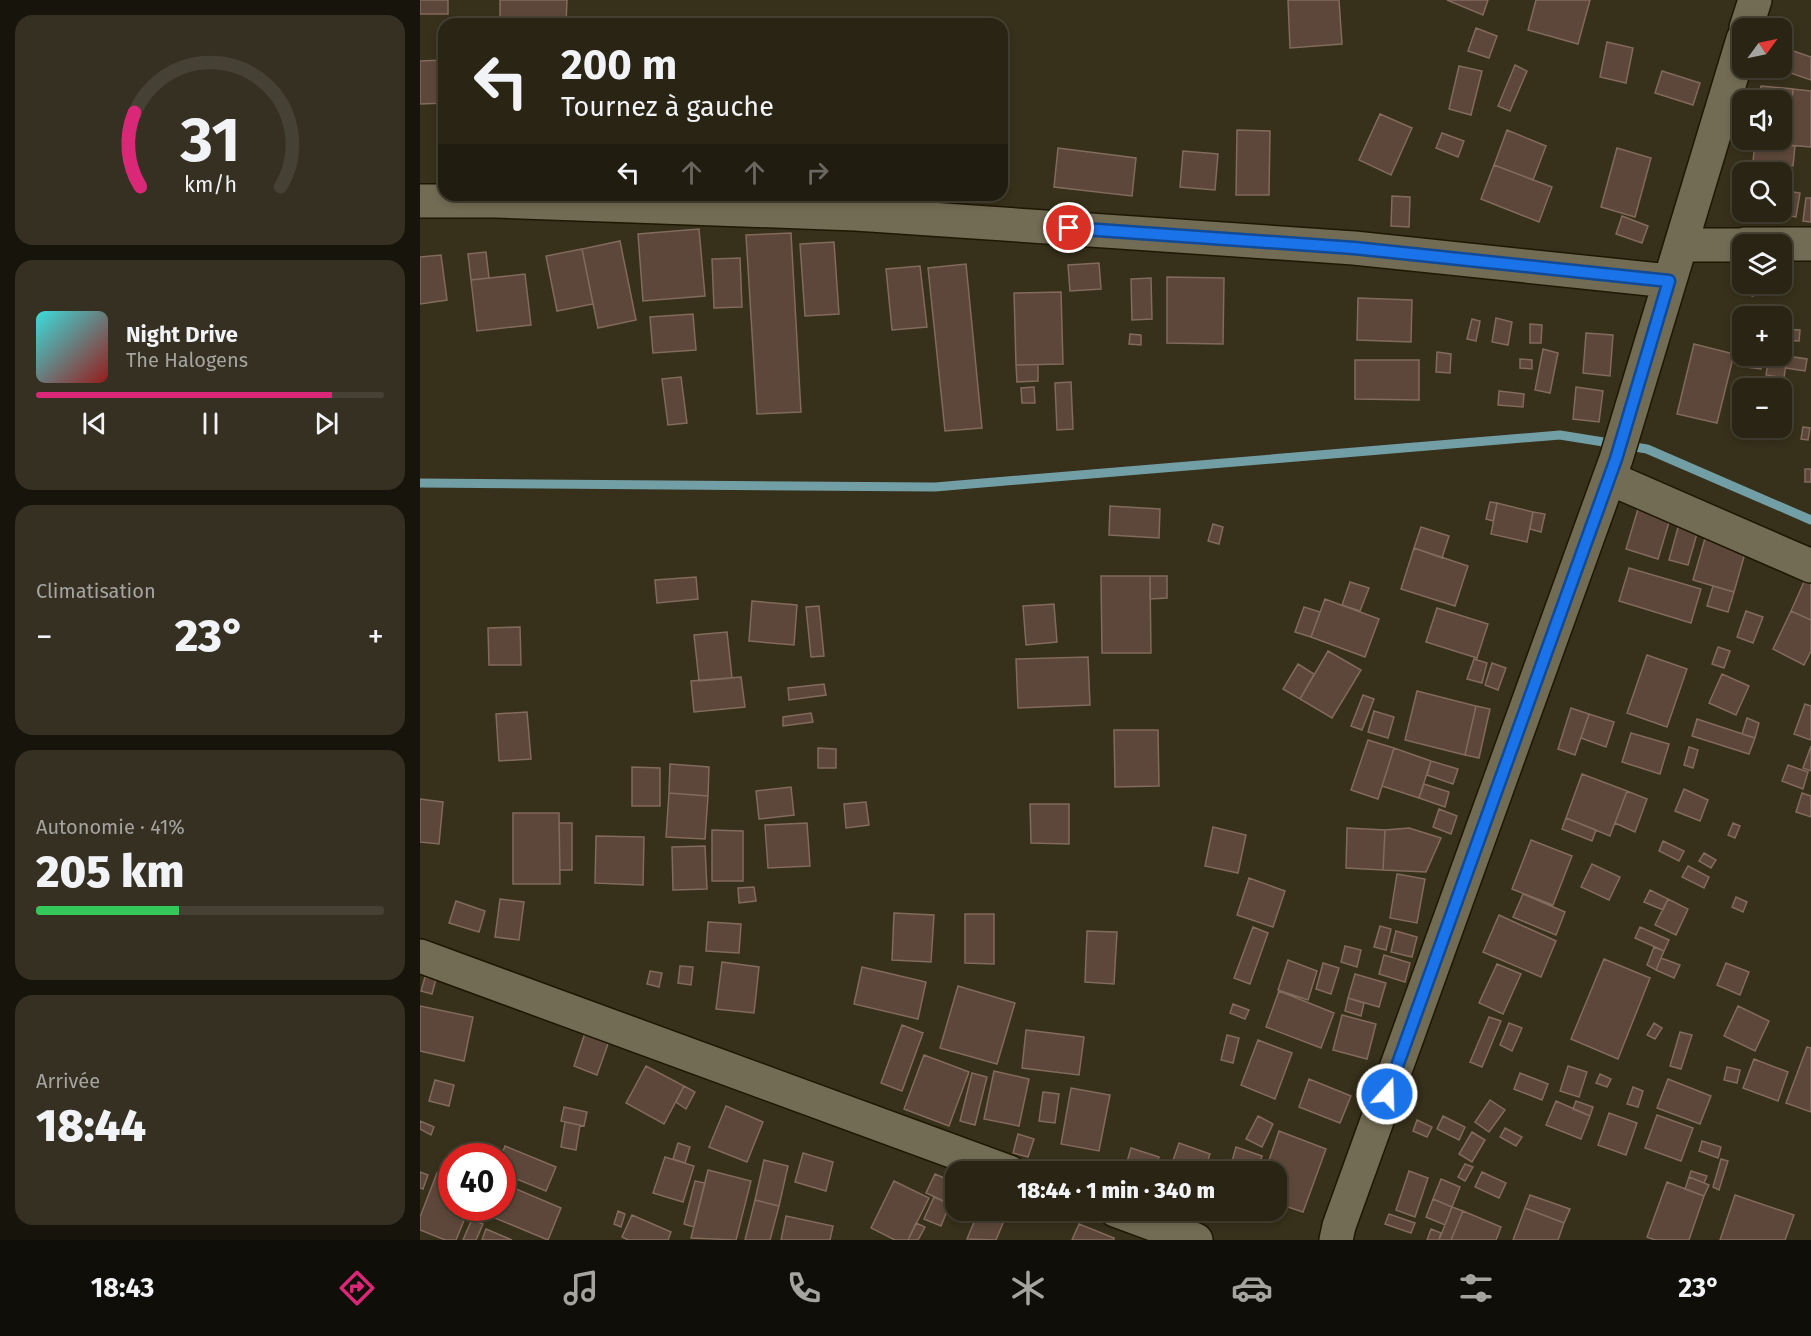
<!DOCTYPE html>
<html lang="fr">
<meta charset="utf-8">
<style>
body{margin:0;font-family:"Fira Sans",sans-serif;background:#353022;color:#f1f3f6;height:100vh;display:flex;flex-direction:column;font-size:22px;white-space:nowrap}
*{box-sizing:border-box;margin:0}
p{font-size:20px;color:#a5a4a0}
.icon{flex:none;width:33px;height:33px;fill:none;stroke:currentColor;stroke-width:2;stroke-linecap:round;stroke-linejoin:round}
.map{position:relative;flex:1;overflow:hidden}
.drawer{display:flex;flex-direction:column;gap:15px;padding:15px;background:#17140b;width:420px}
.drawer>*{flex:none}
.guide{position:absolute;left:18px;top:18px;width:570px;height:183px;border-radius:18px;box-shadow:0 3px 9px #0003,0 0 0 2px #454134;background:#292414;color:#f1f3f6;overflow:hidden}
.needle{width:39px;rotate:57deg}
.controls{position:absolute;left:1312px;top:18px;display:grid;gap:12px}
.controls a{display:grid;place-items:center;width:60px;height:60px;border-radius:12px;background:#292414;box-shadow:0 3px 9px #0003,0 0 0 2px #454134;font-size:30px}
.speed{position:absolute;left:18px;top:1143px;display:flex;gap:12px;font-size:30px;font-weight:700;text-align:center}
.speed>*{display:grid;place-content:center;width:78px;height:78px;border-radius:50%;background:#292414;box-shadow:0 3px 9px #0003,0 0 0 2px #454134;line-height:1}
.speed .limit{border:9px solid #d22;background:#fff;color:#111}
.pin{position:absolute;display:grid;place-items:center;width:51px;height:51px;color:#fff;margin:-26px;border:3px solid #fff;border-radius:50%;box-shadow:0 2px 6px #0007}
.me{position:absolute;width:66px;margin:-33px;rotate:20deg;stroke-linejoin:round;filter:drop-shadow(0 0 4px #0008)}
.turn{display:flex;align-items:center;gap:21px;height:126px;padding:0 24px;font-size:27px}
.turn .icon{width:78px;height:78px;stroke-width:2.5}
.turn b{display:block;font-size:42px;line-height:51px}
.lanes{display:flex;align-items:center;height:57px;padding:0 24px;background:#0003;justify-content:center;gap:30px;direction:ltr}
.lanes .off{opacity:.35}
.big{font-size:45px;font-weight:800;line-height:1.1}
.drawer .widget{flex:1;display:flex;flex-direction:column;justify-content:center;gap:9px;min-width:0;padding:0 21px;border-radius:18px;background:#353022}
.drawer .dial{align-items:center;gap:0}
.dial svg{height:156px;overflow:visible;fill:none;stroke:#454134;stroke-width:7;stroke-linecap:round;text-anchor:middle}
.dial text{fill:#f1f3f6;stroke:none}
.song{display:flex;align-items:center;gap:18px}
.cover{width:72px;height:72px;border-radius:9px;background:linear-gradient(135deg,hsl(180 70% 55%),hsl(0 70% 35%))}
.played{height:6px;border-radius:3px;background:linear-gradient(90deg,#db2777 85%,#454134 85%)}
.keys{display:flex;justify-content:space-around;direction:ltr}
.heat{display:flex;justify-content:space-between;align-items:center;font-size:33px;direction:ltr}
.charge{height:9px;border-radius:4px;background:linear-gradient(90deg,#34c759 41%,#454134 0)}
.trip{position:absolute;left:525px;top:1161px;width:342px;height:60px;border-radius:18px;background:#292414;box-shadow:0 3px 9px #0003,0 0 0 2px #454134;font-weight:800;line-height:60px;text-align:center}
.tabs{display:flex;height:96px;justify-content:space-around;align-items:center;background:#100e08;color:#a5a4a0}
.tabs .icon{width:42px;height:42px}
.tabs .on{color:#db2777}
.tabs b{font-size:27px;color:#f1f3f6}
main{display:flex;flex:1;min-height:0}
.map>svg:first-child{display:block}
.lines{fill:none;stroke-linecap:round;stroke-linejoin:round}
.stream{stroke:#729ea5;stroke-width:9}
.building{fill:#5d473a;stroke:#826a5c;stroke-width:1.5}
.minor-casing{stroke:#1e1803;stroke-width:36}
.minor{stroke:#736c54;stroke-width:33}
.route-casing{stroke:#114b97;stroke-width:15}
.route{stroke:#1a73e8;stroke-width:10}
</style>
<main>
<section class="drawer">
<div class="widget dial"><svg viewBox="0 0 100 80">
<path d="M14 69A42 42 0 1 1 86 69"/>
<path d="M14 69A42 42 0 0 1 11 31" stroke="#db2777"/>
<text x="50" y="56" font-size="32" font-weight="700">31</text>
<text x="50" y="72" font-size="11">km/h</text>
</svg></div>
<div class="widget">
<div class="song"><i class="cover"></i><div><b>Night Drive</b><p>The Halogens</p></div></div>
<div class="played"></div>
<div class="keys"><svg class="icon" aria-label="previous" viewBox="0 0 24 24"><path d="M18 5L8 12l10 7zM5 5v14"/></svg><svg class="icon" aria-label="pause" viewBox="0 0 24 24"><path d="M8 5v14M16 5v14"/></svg><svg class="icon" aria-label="next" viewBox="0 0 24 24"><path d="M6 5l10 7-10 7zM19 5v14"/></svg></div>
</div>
<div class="widget"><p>Climatisation</p>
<div class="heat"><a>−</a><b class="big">23°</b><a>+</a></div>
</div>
<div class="widget"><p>Autonomie · 41%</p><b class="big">205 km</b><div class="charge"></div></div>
<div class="widget"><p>Arrivée</p><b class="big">18:44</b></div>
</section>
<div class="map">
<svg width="1391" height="1240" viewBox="0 0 1391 1240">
<rect width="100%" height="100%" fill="#37301a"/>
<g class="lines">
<path class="stream" d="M0 483 515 487 1140 435 1227 449 1391 520"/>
</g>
<path class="building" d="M0 0H28V14H0Z
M80 0H147L146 24H80Z
M868 0H919L922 44 870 48Z
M1027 0H1068L1063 15Z
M1116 0H1170L1158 44 1108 30Z
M1056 28 1077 36 1069 58 1048 51Z
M1187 42 1213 48 1206 83 1180 77Z
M1362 47 1391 57V80L1356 68H1362Z
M24 60V103L0 104V61Z
M1095 65 1107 71 1090 111 1078 106Z
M1039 66 1062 71 1051 115 1029 109Z
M1242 71 1280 83 1273 105 1235 93Z
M1341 86 1373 89 1368 145 1335 142V140H1362V100H1339Z
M1373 89 1391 91V147L1368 145Z
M960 114 992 128 971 175 939 160Z
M817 130 850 131 849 195H816Z
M1087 130 1126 146 1113 180 1074 165Z
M1022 133 1044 141 1038 157 1016 148Z
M1335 142 1375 146 1373 166 1366 165 1364 185H1362V172H1332Z
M638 148 716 158 712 196 634 187Z
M1197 148 1231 158 1215 217 1181 207Z
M763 151 798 154 795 190 760 187Z
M1074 165 1132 187 1119 222 1061 199Z
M1362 190 1380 193 1376 217 1343 212H1362Z
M972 196 990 197 989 227 971 226Z
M1386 198H1391V222L1383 221Z
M1202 216 1228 226 1222 243 1196 234Z
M279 229 285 296 223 301 218 234Z
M371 233 381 412 337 414 326 235Z
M200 241 216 320 178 328 162 249Z
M414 242 419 314 385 316 380 244Z
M162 249 173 304 137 311 126 256Z
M66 252 69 278 51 280 48 254Z
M21 255 27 300 0 304V257Z
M320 258 322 307 294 308 292 259Z
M679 263 681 289 650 291 648 265Z
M546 264 562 428 525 431 508 268Z
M500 266 507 327 472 330 466 269Z
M105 274 111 325 57 331 51 280Z
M747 277 804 278 803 344 747 343Z
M731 278 732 319 712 320 711 279Z
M1326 284H1335L1333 296 1325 294Z
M641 292 643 364 596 365 594 293Z
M938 298 992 300 991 342 937 340Z
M273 314 276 350 233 353 230 317Z
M1076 318 1092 322 1088 345 1072 342Z
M1052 319 1060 321 1056 341 1047 339Z
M1110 324 1122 325 1121 343H1110Z
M1362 329 1380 330 1379 341 1362 340Z
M1166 333 1193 335 1190 376 1163 373Z
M710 334 721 335V345L709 344Z
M1274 344 1314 354 1297 423 1257 414Z
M1320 348H1323V356H1343L1341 369 1318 366Z
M1123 349 1138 353 1130 393 1115 390Z
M1017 352 1031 354 1030 373 1016 372Z
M1349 356H1367L1364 378 1346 375Z
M1367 356 1387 359 1385 371 1366 368Z
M1100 359 1112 360V369L1100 368Z
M935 360H999V400L935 399Z
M596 365H618V381L597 382Z
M261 377 267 423 248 425 242 379Z
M651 382 653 429 637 430 635 383Z
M614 387 615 403H602L601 388Z
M1156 387 1183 391 1179 422 1153 419Z
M1079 391 1104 394 1103 407 1078 405Z
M1383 427 1390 428 1388 440 1381 439Z
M1385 469H1391V482H1385Z
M1070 502 1077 503 1073 521 1066 519Z
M1077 503 1113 512 1107 542 1071 534Z
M690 506 740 509 739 538 689 535Z
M1218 509 1250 519 1238 559 1206 549Z
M1113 512 1125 514 1121 532 1110 529Z
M793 524 803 527 799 544 788 541Z
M1259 524 1278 530 1268 565 1249 560Z
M1001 527 1029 536 1022 558 994 548Z
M1286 535 1327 546 1314 592 1273 580Z
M994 548 1048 566 1035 606 981 589Z
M1209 568 1281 589 1271 623 1199 601Z
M1387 575 1391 577V620L1371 611Z
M681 576H730L731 653H682Z
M730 576H747V598L730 599Z
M276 577 278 599 237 603 235 580Z
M930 582 949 588 940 611 922 605Z
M1293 586 1314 592 1308 612 1287 606Z
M905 599 959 619 945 657 891 637Z
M332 601 377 605 374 645 329 641Z
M634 604 637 642 606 645 603 606Z
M399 606 404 656 391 657 386 607Z
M884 607 900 612 891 637 875 632Z
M1017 608 1068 624 1057 658 1006 642Z
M1326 611 1343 617 1333 643 1317 637Z
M1371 611 1391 620V651L1384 665 1353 649Z
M100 627 101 665H69L68 628Z
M307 632 312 678 279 681 274 635Z
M1298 647 1310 651 1304 668 1292 664Z
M908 651 941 670 912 718 880 699Z
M1227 655 1267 669 1247 727 1207 713Z
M668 657 670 705 598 708 596 659Z
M1054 659 1067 663 1062 683 1047 679Z
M1072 663 1086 668 1078 690 1065 685Z
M878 664 894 674 880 699 863 689Z
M1302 674 1329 686 1316 715 1289 703Z
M321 677 325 707 274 712 271 681Z
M404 684 406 695 369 700 368 688Z
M997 691 1056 706 1045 755 985 740Z
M943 695 954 699 942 730 931 726Z
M1385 704 1391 706V740L1374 734Z
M1056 706 1070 709 1059 758 1045 755Z
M1151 708 1169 714 1155 755 1138 749Z
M954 711 974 717 968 738 948 732Z
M107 712 111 759 79 761 76 714Z
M391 713 393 722 363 726V717Z
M1169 714 1194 722 1186 747 1161 738Z
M1327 718 1339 723 1335 738 1322 734Z
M1277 719 1335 738 1329 754 1272 736Z
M694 730H738L739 786 695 787Z
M1211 733 1249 744 1240 774 1202 762Z
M948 740 974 748 958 799 931 790Z
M1391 746V771L1383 768Z
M1269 747 1278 750 1273 768 1264 765Z
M398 748 416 749V768H398Z
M974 748 1011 761 999 798 962 786Z
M1011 761 1038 769 1033 784 1007 775Z
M250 764 289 767 288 796 249 793Z
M1368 765 1388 772 1383 789 1362 781Z
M212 767 240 768V806H212Z
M1162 774 1207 791 1190 836 1146 818Z
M1004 784 1029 792 1025 807 999 798Z
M371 787 374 815 339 819 336 791Z
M1264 789 1288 800 1280 821 1255 811Z
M1207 791 1227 799 1215 832 1195 823Z
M249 793 288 796 285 839 246 837Z
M1382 793 1391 796V817L1376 812Z
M0 799 23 802 19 844 0 842Z
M446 802 449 825 426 828 424 804Z
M610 804H649V844L611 843Z
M1019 809 1037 816 1031 834 1013 827Z
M93 813H139L140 884H93Z
M1146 818 1176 830 1172 841 1142 829Z
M139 823H152V870H140Z
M387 823 390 866 348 868 345 825Z
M1313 823 1320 826 1315 838 1308 835Z
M793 827 826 835 818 873 785 866Z
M927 828 965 830 963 870 926 868Z
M989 828 1021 838 1006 872 963 870 965 830Z
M292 830 323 831V881H292Z
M176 836 224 837 223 885 175 883Z
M1111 840 1152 856 1133 905 1092 889Z
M1243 841 1264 851 1259 861 1239 851Z
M285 846 287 889 253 890 252 847Z
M1284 853 1296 860 1291 868 1279 861Z
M1172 864 1200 877 1189 900 1161 887Z
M1268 866 1289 877 1284 888 1262 877Z
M977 874 1005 879 997 923 970 918Z
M829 878 865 891 853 927 817 915Z
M334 887 336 901 319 903 318 888Z
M1230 890 1248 899 1243 910 1224 902Z
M1103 894 1145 912 1136 935 1093 917Z
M1316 897 1327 902 1323 912 1312 907Z
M80 899 104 902 99 940 75 937Z
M1248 899 1268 909 1256 935 1235 925Z
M36 901 65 911 59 932 29 923Z
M474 913 514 915 511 962 472 960Z
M545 914H574V964L545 963Z
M1079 915 1136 941 1121 977 1063 952Z
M288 922 321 924 319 953 286 951Z
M960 926 971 929 966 950 954 947Z
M833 927 848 933 830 984 814 978Z
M1220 927 1249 940 1244 951 1215 938Z
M667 931 697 932 694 984 665 982Z
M976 931 997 937 992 957 971 952Z
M925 946 941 950 937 967 921 962Z
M1234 947 1244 951 1236 970 1227 965Z
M964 955 990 963 985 982 959 974Z
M1241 958 1260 965 1254 978 1236 970Z
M1184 959 1230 978 1198 1059 1151 1039Z
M868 960 897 971 888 1000 858 990Z
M302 962 339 967 334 1013 296 1009Z
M903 963 919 968 911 994 896 989Z
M1306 963 1329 972 1320 995 1297 985Z
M1077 964 1101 974 1083 1014 1059 1003Z
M260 966 273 967 271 985 258 983Z
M442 967 506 982 498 1019 434 1004Z
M230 971 242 973 239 987 227 984Z
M935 974 966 983 959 1007 928 998Z
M5 977 16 979 12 994 1 991Z
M538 986 595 1003 577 1064 520 1048Z
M859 991 914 1013 901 1048 846 1027Z
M928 998 944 1003 941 1016 925 1011Z
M813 1004 829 1010 825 1019 810 1013Z
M0 1006 53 1017 44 1061 0 1051Z
M1318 1006 1349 1021 1335 1051 1304 1036Z
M922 1015 956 1024 947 1059 913 1050Z
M1069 1017 1081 1021 1062 1067 1050 1062Z
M1089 1023 1102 1028 1092 1051 1080 1045Z
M1234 1023 1242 1028 1235 1039 1227 1035Z
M482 1025 503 1033 482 1091 461 1083Z
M606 1030 664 1037 659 1075 602 1068Z
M1260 1032 1272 1035 1261 1069 1250 1066Z
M165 1033 189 1041 177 1075 154 1066Z
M807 1035 819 1038 813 1063 801 1060Z
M838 1040 872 1053 855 1099 821 1085Z
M1387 1047 1391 1048V1112L1366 1103Z
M504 1055 549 1072 529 1126 484 1109Z
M1334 1059 1368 1072 1358 1101 1323 1088Z
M226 1066 264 1086 244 1124 206 1103Z
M1148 1066 1167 1072 1159 1097 1140 1091Z
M1307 1067 1320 1070 1317 1083 1304 1080Z
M574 1071 609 1079 599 1126 564 1119Z
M552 1073 567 1077 555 1125 540 1121Z
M1100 1073 1128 1084 1122 1100 1094 1089Z
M1180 1074 1191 1079 1187 1087 1176 1083Z
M889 1079 931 1096 920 1123 879 1107Z
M1248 1079 1291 1096 1280 1124 1237 1108Z
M15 1080 34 1085 29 1106 9 1101Z
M264 1086 275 1092 266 1109 256 1102Z
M1213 1087 1223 1091 1218 1107 1207 1104Z
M651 1088 690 1095 679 1151 641 1144Z
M623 1092 639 1094 635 1123 619 1121Z
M1070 1100 1085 1110 1069 1132 1055 1122Z
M1136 1101 1170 1116 1161 1139 1126 1125Z
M1156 1101 1173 1107 1170 1116 1153 1109Z
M306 1106 343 1122 327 1162 289 1147Z
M144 1107 167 1112 164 1126 141 1121Z
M1189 1113 1217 1123 1206 1155 1178 1145Z
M1237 1115 1273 1128 1261 1161 1225 1148Z
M838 1116 853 1124 842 1147 826 1139Z
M1023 1116 1045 1127 1039 1140 1017 1129Z
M997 1120 1012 1127 1007 1137 993 1131Z
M0 1121 14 1127 11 1135 0 1129Z
M145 1122 160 1125 156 1150 141 1147Z
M1085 1128 1102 1137 1096 1146 1080 1137Z
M859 1131 906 1149 883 1212 856 1203V1172H845Z
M1052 1132 1065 1140 1052 1162 1039 1154Z
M598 1134 614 1139 608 1157 593 1153Z
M1282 1141 1301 1147 1298 1158 1279 1151Z
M258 1143 270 1147 265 1163 253 1159Z
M759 1143 790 1154 784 1172H749Z
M85 1146 136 1167 126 1191 82 1173 81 1156Z
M816 1147 842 1156 837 1172H809Z
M711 1148 739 1157 735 1172H704Z
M383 1153 413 1162 406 1191 375 1182Z
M245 1157 274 1166 263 1202 233 1193Z
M1301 1159 1308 1161 1299 1190 1293 1187Z
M344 1160 368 1166 359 1206 335 1200Z
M1045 1164 1053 1167 1045 1181 1038 1177Z
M288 1170 331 1181 316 1240 271 1238Z
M989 1171 1008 1178 995 1217 976 1210Z
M1271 1171 1287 1176 1284 1183 1269 1177Z
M0 1172 8 1175 3 1189 0 1188Z
M1062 1172 1086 1183 1079 1198 1055 1187Z
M17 1173 32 1178V1208H49L36 1240H25L0 1230V1217Z
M515 1174 536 1183 534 1206 506 1193Z
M1269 1177 1289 1185 1284 1196 1265 1189Z
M1021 1179 1040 1187 1032 1207 1013 1199Z
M275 1181 285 1183 274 1227 264 1224Z
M474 1181 509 1198 488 1240H475L451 1228Z
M1247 1182 1284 1196 1269 1240H1235L1227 1237Z
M82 1183 141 1208 128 1240 58 1211 59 1208H82Z
M1110 1195 1150 1209 1144 1223 1105 1208Z
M1315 1195 1374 1215 1365 1240H1300Z
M514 1197 530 1204 521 1226 504 1219Z
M1013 1199 1032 1207 1025 1225 1006 1217Z
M335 1200 359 1206 350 1240H325Z
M1032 1207 1043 1211 1031 1240H1019Z
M1105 1208 1144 1223 1138 1240H1093Z
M559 1210 588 1211 576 1240 547 1239Z
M198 1211 205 1214 201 1227 194 1224Z
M1043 1211 1081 1227 1076 1240H1031Z
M969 1214 995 1223 991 1233 965 1224Z
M212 1215 251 1232 248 1240H208L202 1237Z
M366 1216 413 1226 410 1240H361Z
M52 1219 63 1224 56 1240H43Z
M496 1223 505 1227 498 1240H488Z
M659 1224 694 1238V1240H652Z
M66 1229 92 1240H62Z
M1011 1229 1021 1233 1019 1240H1007Z"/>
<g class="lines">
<defs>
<path id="minor" d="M1326 28 1335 0
M0 201H77L436 214 934 248 1249 281
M1325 244H1391
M1261 245H1323
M1189 478 1391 566
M0 956 589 1172
M695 1210 776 1240
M916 1240 919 1226 1196 459 1323 39"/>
</defs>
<use href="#minor" class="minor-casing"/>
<use href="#minor" class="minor"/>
</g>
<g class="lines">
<defs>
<path id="route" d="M649 228 934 248 1249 281 1196 459 967 1094"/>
</defs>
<use href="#route" class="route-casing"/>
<use href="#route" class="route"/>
</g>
</svg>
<div class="controls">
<a><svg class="needle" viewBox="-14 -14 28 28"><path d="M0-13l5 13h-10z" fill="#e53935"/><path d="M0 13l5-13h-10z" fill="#a5a4a0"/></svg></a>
<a><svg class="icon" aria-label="sound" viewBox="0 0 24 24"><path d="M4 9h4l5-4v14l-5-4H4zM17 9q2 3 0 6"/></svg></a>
<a><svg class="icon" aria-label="search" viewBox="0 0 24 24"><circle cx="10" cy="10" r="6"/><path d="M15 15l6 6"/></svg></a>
<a><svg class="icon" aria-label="layers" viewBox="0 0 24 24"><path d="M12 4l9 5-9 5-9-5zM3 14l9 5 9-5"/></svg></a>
<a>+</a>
<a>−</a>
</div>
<div class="speed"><div class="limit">40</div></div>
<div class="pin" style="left:649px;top:228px;background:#d93025"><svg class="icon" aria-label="arrive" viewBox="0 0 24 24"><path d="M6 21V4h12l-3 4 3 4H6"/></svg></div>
<svg class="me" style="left:967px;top:1094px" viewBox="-20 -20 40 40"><circle r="17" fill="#1a73e8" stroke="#fff" stroke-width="3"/><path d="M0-11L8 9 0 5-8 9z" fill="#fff"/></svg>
<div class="trip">18:44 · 1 min · 340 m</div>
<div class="guide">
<div class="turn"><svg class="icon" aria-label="left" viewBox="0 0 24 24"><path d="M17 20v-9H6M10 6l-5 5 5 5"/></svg><div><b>200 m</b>Tournez à gauche</div></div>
<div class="lanes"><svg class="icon" aria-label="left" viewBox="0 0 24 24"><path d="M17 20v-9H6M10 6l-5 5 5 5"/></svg><svg class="icon off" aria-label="ahead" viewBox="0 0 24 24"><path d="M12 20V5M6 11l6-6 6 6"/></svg><svg class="icon off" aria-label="ahead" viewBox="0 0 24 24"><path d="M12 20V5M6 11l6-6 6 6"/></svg><svg class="icon off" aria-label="right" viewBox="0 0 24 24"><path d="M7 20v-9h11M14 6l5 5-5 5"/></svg></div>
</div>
</div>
</main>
<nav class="tabs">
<b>18:43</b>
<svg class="icon on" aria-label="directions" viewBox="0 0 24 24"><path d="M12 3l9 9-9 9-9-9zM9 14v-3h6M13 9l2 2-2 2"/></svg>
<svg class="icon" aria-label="music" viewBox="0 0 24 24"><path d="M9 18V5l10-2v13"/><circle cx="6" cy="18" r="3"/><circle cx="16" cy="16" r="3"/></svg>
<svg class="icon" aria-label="phone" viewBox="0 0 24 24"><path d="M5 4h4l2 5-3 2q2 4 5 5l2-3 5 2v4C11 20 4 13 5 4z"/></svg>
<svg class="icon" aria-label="climate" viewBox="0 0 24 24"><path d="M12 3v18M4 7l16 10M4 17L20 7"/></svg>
<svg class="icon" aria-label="car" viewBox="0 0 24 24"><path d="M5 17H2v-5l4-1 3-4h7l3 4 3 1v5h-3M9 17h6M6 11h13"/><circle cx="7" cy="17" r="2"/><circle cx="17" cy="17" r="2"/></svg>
<svg class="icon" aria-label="filters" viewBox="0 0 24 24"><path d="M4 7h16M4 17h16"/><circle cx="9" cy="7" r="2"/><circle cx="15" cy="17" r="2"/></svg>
<b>23°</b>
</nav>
